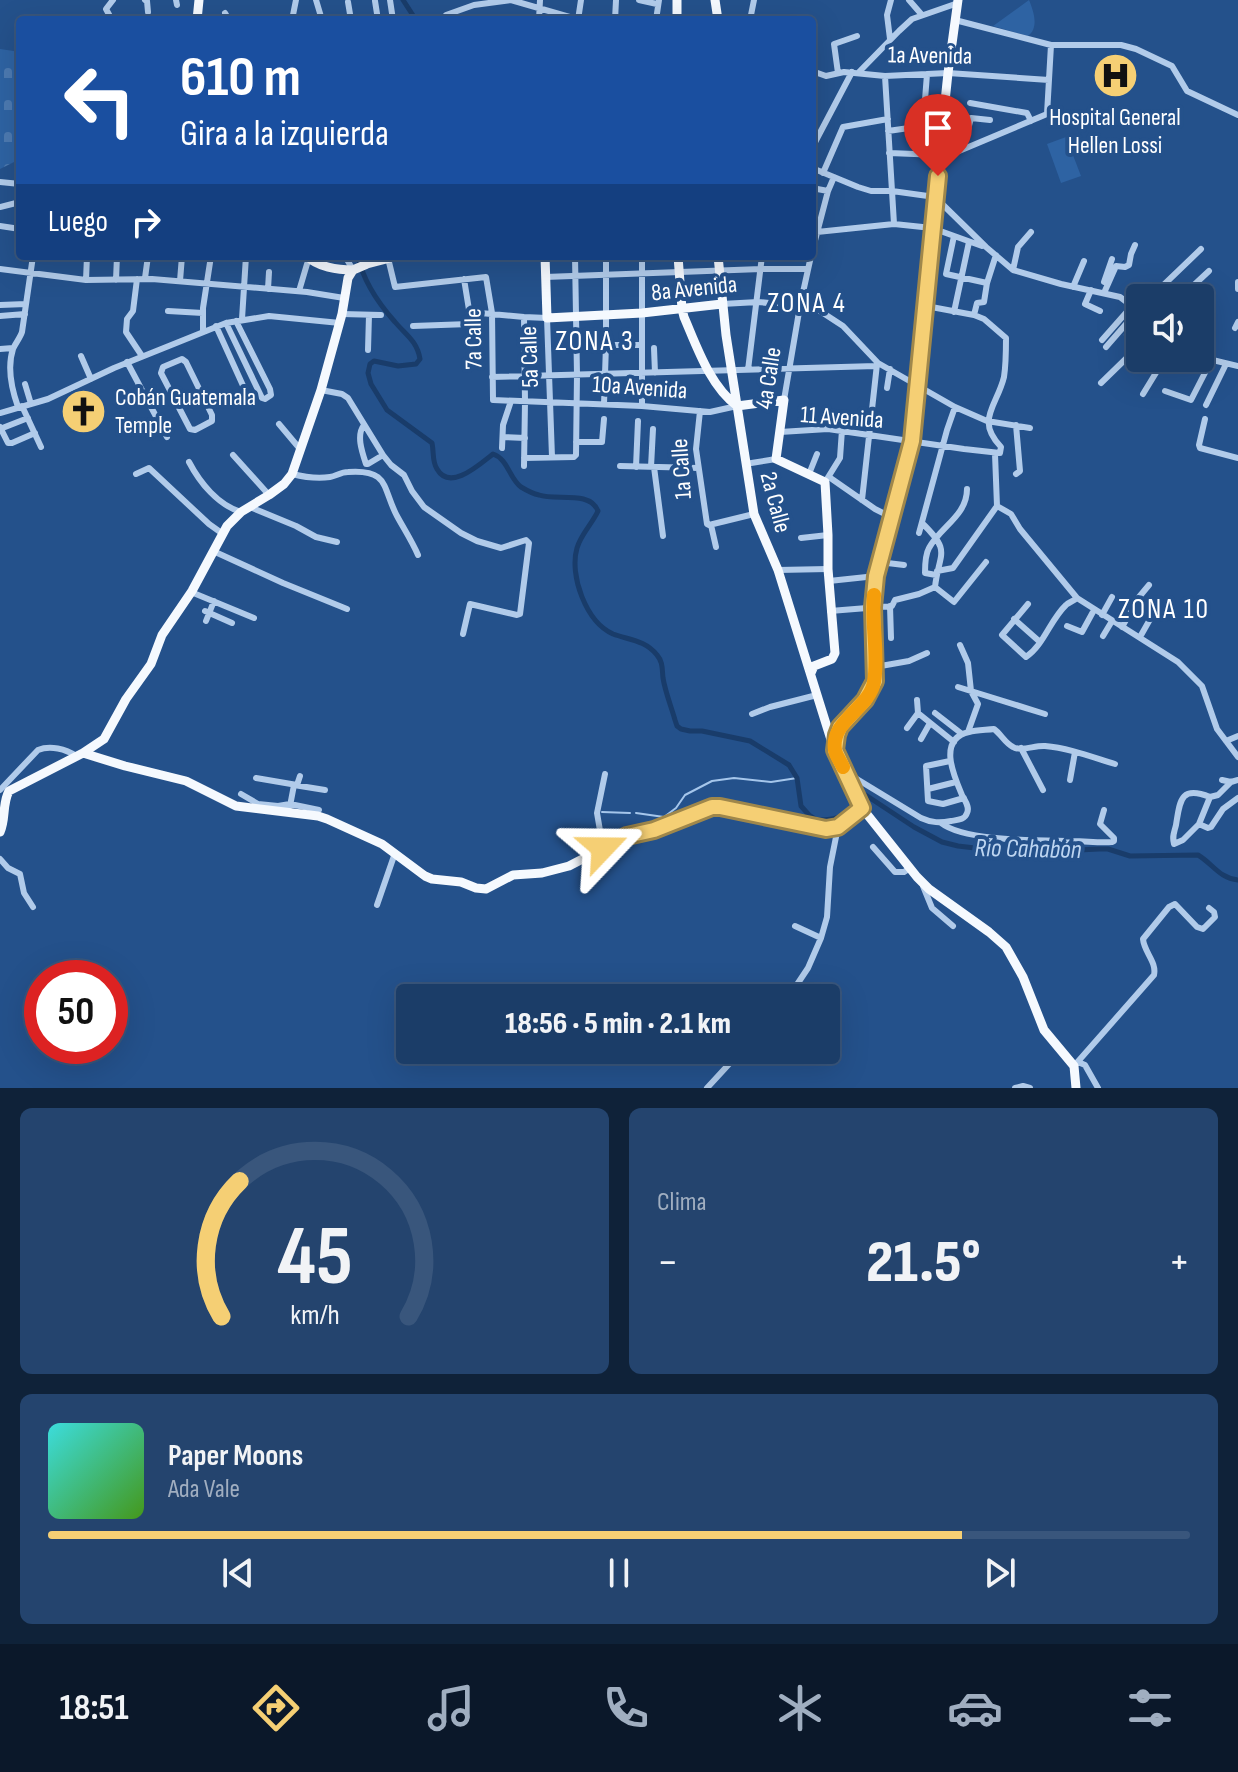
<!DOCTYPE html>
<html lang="es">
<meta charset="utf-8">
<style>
body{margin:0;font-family:"Sofia Sans Condensed",sans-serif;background:#24446e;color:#f1f3f6;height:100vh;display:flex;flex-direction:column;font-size:30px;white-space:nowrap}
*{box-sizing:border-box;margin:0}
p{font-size:26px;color:#a0aec0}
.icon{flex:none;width:44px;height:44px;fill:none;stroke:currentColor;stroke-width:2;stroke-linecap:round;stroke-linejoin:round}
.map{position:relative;height:1088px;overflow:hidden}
.details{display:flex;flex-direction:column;gap:20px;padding:20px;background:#0f2239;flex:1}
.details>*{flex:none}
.guide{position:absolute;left:16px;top:16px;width:800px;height:244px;border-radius:8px;box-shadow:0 8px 32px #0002,0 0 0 2px #39567c;background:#1a4fa0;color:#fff;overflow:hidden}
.fabs{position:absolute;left:1126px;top:284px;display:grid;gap:16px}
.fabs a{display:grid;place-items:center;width:88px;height:88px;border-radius:8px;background:#1b3d68;box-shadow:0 8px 32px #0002,0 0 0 2px #39567c;font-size:40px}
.speed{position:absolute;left:24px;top:960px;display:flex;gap:16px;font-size:40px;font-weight:700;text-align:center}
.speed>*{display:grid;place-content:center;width:104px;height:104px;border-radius:50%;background:#1b3d68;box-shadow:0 8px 32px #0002,0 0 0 2px #39567c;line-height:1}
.speed .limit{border:12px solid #d22;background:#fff;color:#111}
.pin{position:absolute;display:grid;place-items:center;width:68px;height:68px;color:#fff;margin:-82px -34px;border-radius:50% 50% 50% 0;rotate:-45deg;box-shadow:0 0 8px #0007}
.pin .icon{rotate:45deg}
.me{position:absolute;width:88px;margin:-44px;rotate:67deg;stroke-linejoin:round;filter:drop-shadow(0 0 6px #0008)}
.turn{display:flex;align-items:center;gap:28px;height:168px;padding:0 32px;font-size:36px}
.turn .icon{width:104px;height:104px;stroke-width:2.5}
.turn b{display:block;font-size:56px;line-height:68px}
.then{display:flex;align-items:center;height:76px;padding:0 32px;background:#0003;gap:16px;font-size:30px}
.big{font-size:60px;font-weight:800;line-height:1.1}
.details .tile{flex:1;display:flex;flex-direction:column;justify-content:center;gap:12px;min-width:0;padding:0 28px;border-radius:12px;background:#24446e}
.details .dial{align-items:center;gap:0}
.dial svg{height:208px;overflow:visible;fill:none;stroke:#39567c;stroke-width:7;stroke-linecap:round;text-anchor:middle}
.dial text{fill:#f1f3f6;stroke:none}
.song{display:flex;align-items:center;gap:24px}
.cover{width:96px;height:96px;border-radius:12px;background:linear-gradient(135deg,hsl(180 70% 55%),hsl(100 70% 35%))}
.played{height:8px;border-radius:4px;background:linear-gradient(90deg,#f5cf74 80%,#39567c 80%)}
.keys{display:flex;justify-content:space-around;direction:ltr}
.heat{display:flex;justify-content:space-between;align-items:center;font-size:44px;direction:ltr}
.details .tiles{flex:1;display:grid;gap:20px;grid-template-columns:1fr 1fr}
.tile:last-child{grid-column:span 2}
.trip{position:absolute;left:396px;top:984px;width:444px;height:80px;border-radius:8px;background:#1b3d68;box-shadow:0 8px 32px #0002,0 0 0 2px #39567c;font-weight:800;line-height:80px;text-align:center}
.tab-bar{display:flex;height:128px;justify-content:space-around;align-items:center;background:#0b182a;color:#a0aec0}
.tab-bar .icon{width:56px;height:56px}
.tab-bar .current{color:#f5cf74}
.tab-bar b{font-size:36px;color:#f1f3f6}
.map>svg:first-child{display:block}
.cemetery{fill:url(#cemetery-stones)}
.pitch{fill:#2e63a3}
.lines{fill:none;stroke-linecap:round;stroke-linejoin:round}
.stream{stroke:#a5c6eb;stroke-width:2}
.river{stroke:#193c6a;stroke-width:5}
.minor{stroke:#b1cbea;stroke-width:6}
.major{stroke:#f5f9fe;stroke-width:9}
.route-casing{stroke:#9f874b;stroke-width:20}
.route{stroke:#f5cf74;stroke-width:14}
.slow{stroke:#f59e0b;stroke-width:14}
.labels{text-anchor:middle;stroke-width:8;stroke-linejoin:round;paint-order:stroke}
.street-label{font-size:24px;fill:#fff;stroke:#24518b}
.poi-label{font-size:24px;fill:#fff;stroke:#24518b}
.water-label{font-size:26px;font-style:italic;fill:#bdd5f1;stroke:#24518b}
.quarter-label{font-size:28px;letter-spacing:2px;fill:#fff;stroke:#24518b}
</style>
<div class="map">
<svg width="1238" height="1088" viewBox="0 0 1238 1088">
<defs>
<pattern id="cemetery-stones" width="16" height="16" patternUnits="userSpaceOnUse" patternTransform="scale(2)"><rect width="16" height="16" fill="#2e63a3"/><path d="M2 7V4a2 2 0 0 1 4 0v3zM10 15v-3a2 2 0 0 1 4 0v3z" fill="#4d7ab1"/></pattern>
</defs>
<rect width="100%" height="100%" fill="#24518b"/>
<path class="cemetery" d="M0 49 20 52V159L0 169Z"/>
<path class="pitch" d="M1029 0C1034 12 1039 28 1028 36L993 26Z
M1066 137 1081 176 1061 183 1047 144Z"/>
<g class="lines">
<path class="stream" d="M602 812 630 813
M636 813 664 817 676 808 685 795 712 781 734 778 771 782 797 778"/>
<path class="river" d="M403 0 416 20
M358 256C363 281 379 304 395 322 406 335 417 341 420 359L416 364 398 366 374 361 370 364 368 373 371 384 387 410 432 443C434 452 432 462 437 469 450 492 480 464 493 454 508 459 509 478 521 487 526 490 534 494 539 495 556 501 590 490 598 511 592 524 581 534 577 548 569 575 586 622 613 634 629 640 645 640 657 655 663 662 662 669 663 678 665 691 671 706 675 720L677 726 681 729 690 731H702L750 741 789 765 797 778 801 806 809 815 817 820C825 820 838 819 845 814 854 807 850 802 864 794L914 827 942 842 958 846 1017 853 1099 849H1108L1130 856 1198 855C1213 864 1219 878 1238 880"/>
<path class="minor" d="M145 0 147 1 148 12
M176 0 177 5
M316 0 322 20
M390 0 393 20
M639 0 657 4
M909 0 922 15
M375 1 378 20
M348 2 351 20
M225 13 229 20
M513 18V20
M112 20 106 9 113 0
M292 20 296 0
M447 20 446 15 474 5 511 0 580 20
M539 20 540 0
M578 20 581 0
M615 20 616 0
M656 20 659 0
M750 20 754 0
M955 20 1051 45H1121L1136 49 1172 66 1187 91 1238 115
M890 39 887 15 891 0
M812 71 826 76 844 72 885 76 948 73 1049 80
M859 72 899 31 912 19 958 3
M838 73 834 44 857 36
M885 76 894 224
M970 103 1027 113 1031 121
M888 131 923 126 927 74
M942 143H960L965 141 971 118 990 120
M812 148 852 72
M889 153 940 155 959 151 1047 114 1051 45
M812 168 858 187 871 191H892L935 197
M823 173 843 127 888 119
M0 182 20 184
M812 188 828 191
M935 197 986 247 1013 270 1061 284 1120 297 1132 306 1140 315
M0 207 20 202
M0 226 20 229
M817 232 894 224 932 228 982 246
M954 236 946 274 987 283
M812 252 828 191 834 177
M345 256 353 270
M388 258 395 287 486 277 492 313 493 400 642 406 710 412 737 406
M0 269 86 280 152 279 307 292 344 298
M1013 270 1018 247 1031 232
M545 277 761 269H807
M145 278 148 256
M137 279 133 311 127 319 126 332 142 356
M86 280 87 256
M116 280 117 256
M180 281 182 256
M1104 282 1112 259
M1238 282V289
M1167 283 1180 298 1209 271
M1073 287 1084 261
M268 289 269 272
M1091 290 1085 304 1100 311
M299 291 307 264 312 257
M1104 293 1116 266 1125 267 1129 265 1131 254 1135 245
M1150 298 1201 249
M722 304 758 302 800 306 820 311 843 326 878 363 955 407 987 421 1030 428
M0 305 26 304
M168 311 203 313
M470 312 524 317 547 318 552 457
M954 312 969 242
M342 314 381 315
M974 315 977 303 984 302 987 283 996 255
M0 316 25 314
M524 317 525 402 524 466
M242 319 246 256
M1200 320 1211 310
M226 323 262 398 265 399 271 395 270 389 236 321
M216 326 245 390
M413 326 469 324 471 322 464 279
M1235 328 1238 322
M203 332V308L211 256
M1127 335 1140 319
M1102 340 1132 306
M606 345H642
M1106 347 1140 308
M654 348 655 373
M0 349 13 348
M368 350 369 315
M81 356 91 379
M1200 357 1238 366
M182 359 186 362 212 415V421L195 430 190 429 161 373 163 367Z
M127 362 167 437
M748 370 762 256
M492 377 876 366
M1101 383 1140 345
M25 384 31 404
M887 388 890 369
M321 390 342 394 348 398 383 455 368 464H366C362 452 356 435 364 425
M1165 391 1191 400 1211 361
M1143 394 1165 358
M784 400 800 306 811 256
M604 404 606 345V256
M1206 405 1226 364
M22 406 41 447
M642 406V256
M18 407C12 390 7 367 13 349 15 344 20 338 22 332L33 256
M700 411 696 449 707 524 709 525 754 514
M0 413 48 399 114 368 226 323 269 316 340 323
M1205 419 1199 445 1200 448 1238 458
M279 424 300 449
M1016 425 1020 471 1016 474
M0 427 8 443H12L35 433
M0 429 28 418
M780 432 828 429 964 449 1000 453 1001 447C975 420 997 406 1004 377 1006 364 1006 351 1006 338L984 319 974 315 926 306
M503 437 525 438
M576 442H602L604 419
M502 448 503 425 511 401
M233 455 269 495
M383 455 391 465 404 475 412 491 424 507 461 533 477 541 501 548 526 540 529 543 520 614 517 615 470 604 463 634
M524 458 574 457 576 455 577 375 575 256
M189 462C200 483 218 505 241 512
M745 464 776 459
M620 466 698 468
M636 467 638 421
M651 467 653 429
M654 467 663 536
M136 474 149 468 209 524 223 534
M292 474C304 477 317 479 330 477 336 476 341 472 348 472 390 469 382 488 397 516 404 529 412 541 418 555
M809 474 817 454
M829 477 875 509 891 517
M827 479 840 458 842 430
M862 500 877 364
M997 506 1011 514 1020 529 1077 598 1178 662 1202 686 1217 729 1238 757
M250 507 296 526 316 537 337 542
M922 523C952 552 939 552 935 587
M711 525 716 547
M919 533 947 430 955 407
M801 538 828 535
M213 551 283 583 347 609
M879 562 904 565
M778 570 828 569
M937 571 953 568 997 506 995 454
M936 575 925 573C925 565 925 555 929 548 940 527 967 516 967 489
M829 581 876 576
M935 587 954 602 986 562
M191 592 254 618
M1028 604 1002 635 1026 657C1044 645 1050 620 1066 605 1069 602 1074 601 1077 598
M890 606 891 638
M1139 607 1152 617
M205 611 232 623
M830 611 892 606 895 600 919 594 935 587
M1102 615 1112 597
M1014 619 1040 642
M206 621 214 601
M1067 626 1082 632 1094 610
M1122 627 1139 597 1149 585
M1103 636 1112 621
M1140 637 1157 607
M960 645 968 663 971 691 978 704 968 732
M875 667 909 661 927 653
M958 687 1045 714
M918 713 954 742
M935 713 962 734
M752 714 770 707 817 695
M907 728 918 713 917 700
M921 739 930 723
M1226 741 1238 736
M1021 748 1043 790
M950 761 926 766 928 801 943 804 964 798
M847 773 921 818C932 823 940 823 951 821 957 820 965 820 967 813 970 807 965 801 962 795 954 776 937 739 969 732 976 730 986 730 994 729 1001 734 1005 743 1013 747 1021 752 1035 745 1045 746 1069 748 1092 757 1115 764
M256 778 297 785 300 776
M1070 780 1075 752
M1222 780 1231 782 1238 780
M928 789 956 782
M0 790 38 750C50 745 66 749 76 756
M241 794 258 804 278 806 290 804 319 810
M1210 797C1180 785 1180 801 1176 825 1174 833 1172 836 1174 844L1183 840 1199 824 1208 828 1211 827 1223 809 1238 798
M290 806 294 785 325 790
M941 823C965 842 1042 840 1073 841 1086 841 1099 843 1112 842L1114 841V838L1100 824 1104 810
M1199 824 1210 797 1218 795 1231 782
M873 847 895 872H904L910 868
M603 848 597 813 605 774
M0 859 8 868 20 874 24 893 33 907
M923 886 932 908 953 926
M377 905 395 853
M795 926 821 938
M788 998 808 968 821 938 827 917 830 867 838 827
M1078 1062 1085 1065 1098 1088
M1074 1066 1154 975C1157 962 1144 952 1143 939L1169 907 1175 904 1197 927 1203 929 1215 917 1214 912 1209 908
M707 1088 742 1050
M1015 1088 1023 1086 1030 1088"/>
<path class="major" d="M715 0 718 20
M197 20 199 0
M677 20V0
M307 256C317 267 338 270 353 270
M545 256 547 318 642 313 722 304
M678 256 682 309 684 317C697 347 710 386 737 406
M718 256 726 335 754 514 778 570 832 743 862 808 917 877 929 889 989 932 1006 947 1023 977 1044 1030 1074 1066 1076 1088
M353 270 367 264 398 256
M737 406 784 400 776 459 825 482 828 535V569L835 653 832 659 814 666 811 673
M835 746 840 727 865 700 875 681 873 607 876 576 912 441 935 197 948 73 958 0
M83 753 125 766 186 781 236 806 318 816 327 819 382 844 425 876 432 879 461 882 476 888 486 889 513 875 542 873 569 866 627 836 654 830 712 807H720L826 829 838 827 862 808
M0 832C6 819 2 804 9 791L83 753 104 739 126 699 151 664 162 635 192 591 227 526 241 512 269 495 284 484 292 474 321 390 342 314 348 278 353 270"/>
</g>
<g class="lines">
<defs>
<path id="route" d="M603 848 627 836 654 830 712 807H720L826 829 838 827 862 808 835 750 837 735 840 727 865 700 875 681 873 607 876 576 912 441 938 176"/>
</defs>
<use href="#route" class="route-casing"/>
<use href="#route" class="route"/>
<path class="slow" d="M843 767C841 762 836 756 835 750 830 721 870 708 874 682 879 654 871 624 874 595"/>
</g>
<defs>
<symbol id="hospital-disc" viewBox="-11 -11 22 22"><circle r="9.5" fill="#f5cf74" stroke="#24518b"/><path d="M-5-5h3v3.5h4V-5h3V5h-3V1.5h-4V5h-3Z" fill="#111"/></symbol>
<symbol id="church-disc" viewBox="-11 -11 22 22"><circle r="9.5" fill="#f5cf74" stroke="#24518b"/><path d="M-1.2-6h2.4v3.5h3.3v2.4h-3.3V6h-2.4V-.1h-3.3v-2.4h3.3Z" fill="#111"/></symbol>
</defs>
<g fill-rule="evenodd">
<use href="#hospital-disc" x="1090" y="50" width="51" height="51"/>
<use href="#church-disc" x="58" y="386" width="51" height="51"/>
</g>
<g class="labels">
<g class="street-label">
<text transform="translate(930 55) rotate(1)" y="8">1a Avenida</text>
<text transform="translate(694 288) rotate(-6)" y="8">8a Avenida</text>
<text transform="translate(473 339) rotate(-91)" y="8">7a Calle</text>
<text transform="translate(529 357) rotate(-92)" y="8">5a Calle</text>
<text transform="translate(768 378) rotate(-81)" y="8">4a Calle</text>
<text transform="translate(640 387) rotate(4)" y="8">10a Avenida</text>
<text transform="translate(842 417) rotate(4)" y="8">11 Avenida</text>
<text transform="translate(681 469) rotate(-94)" y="8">1a Calle</text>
<text transform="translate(776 502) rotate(75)" y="8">2a Calle</text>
</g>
<g class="poi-label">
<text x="1115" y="125">Hospital General<tspan x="1115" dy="28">Hellen Lossi</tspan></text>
<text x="115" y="405" text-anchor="start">Cobán Guatemala<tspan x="115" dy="28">Temple</tspan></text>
</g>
<g class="water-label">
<text transform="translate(1028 848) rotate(1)" y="9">Río Cahabón</text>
</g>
<g class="quarter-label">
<text x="807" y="312">ZONA 4</text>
<text x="595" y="350">ZONA 3</text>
<text x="1164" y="618">ZONA 10</text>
</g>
</g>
</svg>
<div class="fabs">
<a><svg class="icon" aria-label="sound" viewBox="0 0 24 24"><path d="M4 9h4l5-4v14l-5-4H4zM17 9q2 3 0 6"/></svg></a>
</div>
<div class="speed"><div class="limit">50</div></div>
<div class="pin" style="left:938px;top:176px;background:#d93025"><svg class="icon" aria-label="arrive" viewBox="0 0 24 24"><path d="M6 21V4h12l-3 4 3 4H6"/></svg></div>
<svg class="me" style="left:603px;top:848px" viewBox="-20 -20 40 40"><path d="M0-17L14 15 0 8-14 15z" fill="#f5cf74" stroke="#fff" stroke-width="4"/></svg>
<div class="trip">18:56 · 5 min · 2.1 km</div>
<div class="guide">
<div class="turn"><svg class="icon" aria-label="left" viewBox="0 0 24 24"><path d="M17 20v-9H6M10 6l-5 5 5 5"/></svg><div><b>610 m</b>Gira a la izquierda</div></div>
<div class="then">Luego<svg class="icon" aria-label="right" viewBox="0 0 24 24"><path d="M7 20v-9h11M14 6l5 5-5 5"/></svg></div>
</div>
</div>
<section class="details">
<div class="tiles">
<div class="tile dial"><svg viewBox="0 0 100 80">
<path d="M14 69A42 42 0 1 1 86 69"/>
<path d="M14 69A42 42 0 0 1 21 17" stroke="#f5cf74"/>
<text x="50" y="56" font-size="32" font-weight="700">45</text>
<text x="50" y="72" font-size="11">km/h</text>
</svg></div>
<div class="tile"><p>Clima</p>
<div class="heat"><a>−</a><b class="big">21.5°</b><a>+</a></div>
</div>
<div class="tile">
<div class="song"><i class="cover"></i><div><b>Paper Moons</b><p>Ada Vale</p></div></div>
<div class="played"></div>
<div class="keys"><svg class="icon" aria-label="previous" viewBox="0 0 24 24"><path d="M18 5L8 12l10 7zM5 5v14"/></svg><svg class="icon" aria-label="pause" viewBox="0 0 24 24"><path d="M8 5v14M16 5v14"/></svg><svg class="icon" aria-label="next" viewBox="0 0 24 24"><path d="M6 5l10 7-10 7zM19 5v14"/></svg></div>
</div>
</div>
</section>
<nav class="tab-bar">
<b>18:51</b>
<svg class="icon current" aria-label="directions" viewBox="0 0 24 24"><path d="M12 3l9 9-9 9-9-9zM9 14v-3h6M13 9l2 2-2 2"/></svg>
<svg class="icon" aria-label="music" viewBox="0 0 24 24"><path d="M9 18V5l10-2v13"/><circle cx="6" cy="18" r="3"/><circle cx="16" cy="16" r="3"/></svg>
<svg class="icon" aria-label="phone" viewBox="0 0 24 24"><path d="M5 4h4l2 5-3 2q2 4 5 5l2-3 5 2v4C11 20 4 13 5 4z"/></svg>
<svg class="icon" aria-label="climate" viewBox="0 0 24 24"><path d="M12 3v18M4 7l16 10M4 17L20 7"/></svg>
<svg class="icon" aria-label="car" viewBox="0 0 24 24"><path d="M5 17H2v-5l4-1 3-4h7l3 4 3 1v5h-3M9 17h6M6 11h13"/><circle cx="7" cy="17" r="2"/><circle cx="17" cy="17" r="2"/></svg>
<svg class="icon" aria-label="filters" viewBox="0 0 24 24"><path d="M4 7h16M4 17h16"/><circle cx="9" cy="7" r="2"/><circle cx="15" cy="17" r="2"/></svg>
</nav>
